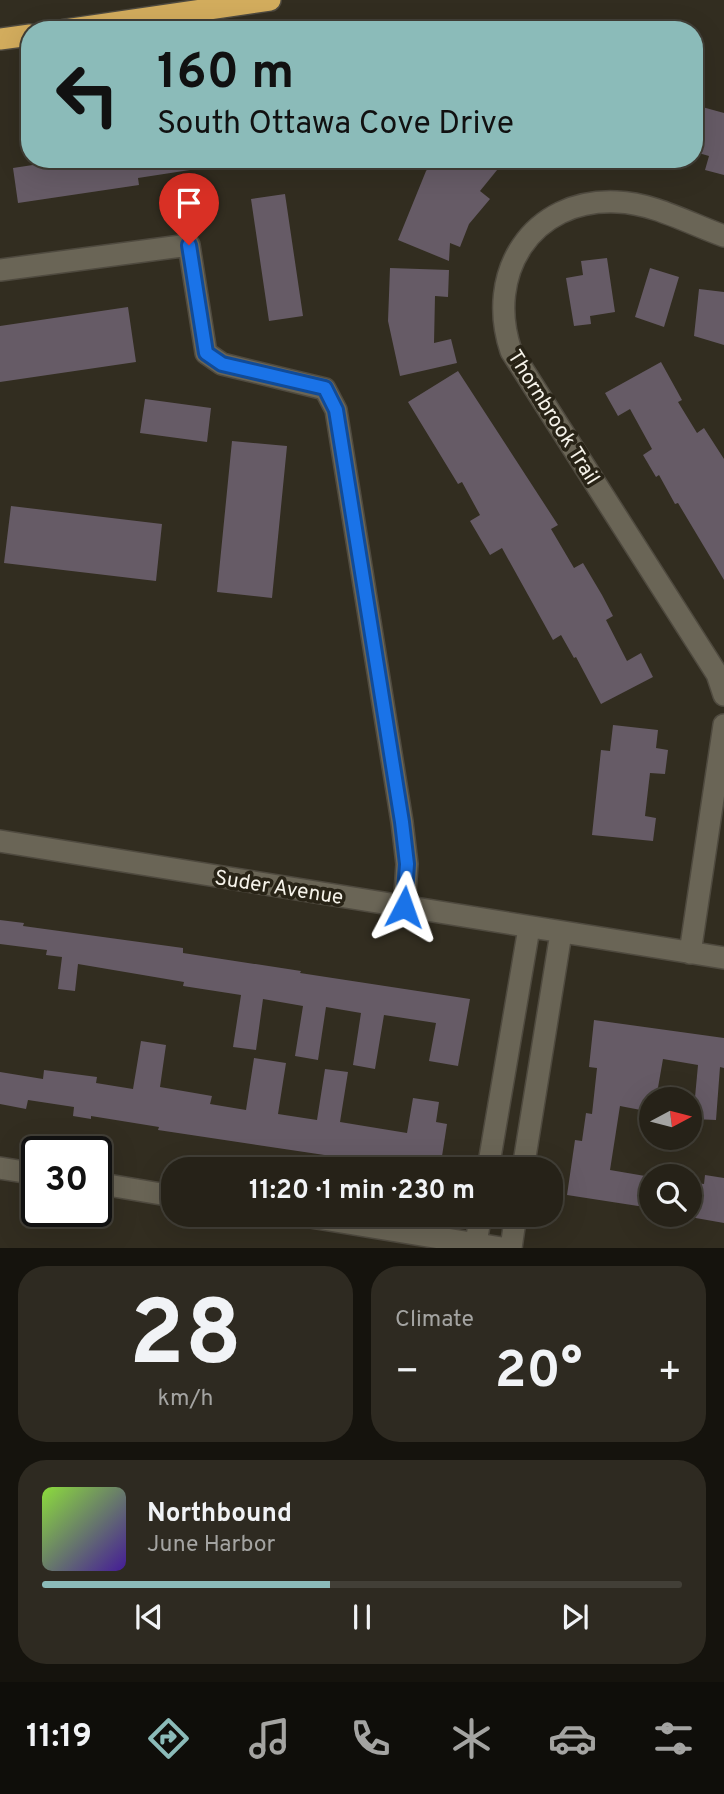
<!DOCTYPE html>
<meta charset="utf-8">
<style>
body{margin:0;font-family:Overpass,sans-serif;background:#2e2a21;color:#f1f3f6;height:100vh;display:flex;flex-direction:column;font-size:26px;white-space:nowrap}
*{box-sizing:border-box;margin:0}
p{font-size:23px;color:#a4a4a2}
.icon{flex:none;width:38px;height:38px;fill:none;stroke:currentColor;stroke-width:2;stroke-linecap:round;stroke-linejoin:round}
.map{position:relative;height:1248px;overflow:hidden}
.side{display:flex;flex-direction:column;gap:18px;padding:18px;background:#15130d;flex:1}
.side>*{flex:none}
.guide{position:absolute;left:21px;top:21px;width:682px;height:147px;border-radius:28px;box-shadow:0 7px 28px #0002,0 0 0 2px #423f37;background:#8bbbb9;color:#111;overflow:hidden}
.needle{width:46px;rotate:83deg}
.buttons{position:absolute;left:639px;top:1087px;display:grid;gap:14px}
.buttons a{display:grid;place-items:center;width:63px;height:63px;border-radius:50%;background:#262218;box-shadow:0 7px 28px #0002,0 0 0 2px #423f37;font-size:35px}
.speed{position:absolute;left:21px;top:1136px;display:flex;gap:14px;font-size:35px;font-weight:700;text-align:center}
.speed>*{display:grid;place-content:center;width:91px;height:91px;border-radius:50%;background:#262218;box-shadow:0 7px 28px #0002,0 0 0 2px #423f37;line-height:1}
.speed .limit{border:4px solid #111;border-radius:10px;background:#fff;color:#111}
.pin{position:absolute;display:grid;place-items:center;width:60px;height:60px;color:#fff;margin:-72px -30px;border-radius:50% 50% 50% 0;rotate:-45deg;box-shadow:0 0 7px #0007}
.pin .icon{rotate:45deg}
.me{position:absolute;width:77px;margin:-38px;rotate:4deg;stroke-linejoin:round;filter:drop-shadow(0 0 5px #0008)}
.turn{display:flex;align-items:center;gap:24px;height:147px;padding:0 21px;font-size:32px}
.turn .icon{width:91px;height:91px;stroke-width:2.5}
.turn b{display:block;font-size:49px;line-height:60px}
.big{font-size:52px;font-weight:700;line-height:1.1}
.side .tile{flex:1;display:flex;flex-direction:column;justify-content:center;gap:10px;min-width:0;padding:0 24px;border-radius:28px;background:#2e2a21}
.side .dial{align-items:center;gap:0}
.dial b{font-size:91px;line-height:1}
.song{display:flex;align-items:center;gap:21px}
.cover{width:84px;height:84px;border-radius:10px;background:linear-gradient(135deg,hsl(90 70% 55%),hsl(260 70% 35%))}
.played{height:7px;border-radius:4px;background:linear-gradient(90deg,#8bbbb9 45%,#423f37 45%)}
.keys{display:flex;justify-content:space-around;direction:ltr}
.heat{display:flex;justify-content:space-between;align-items:center;font-size:38px;direction:ltr}
.side .tiles{flex:1;display:grid;gap:18px;grid-template-columns:1fr 1fr}
.tile:last-child{grid-column:span 2}
.trip{position:absolute;left:161px;top:1157px;width:402px;height:70px;border-radius:28px;background:#262218;box-shadow:0 7px 28px #0002,0 0 0 2px #423f37;font-weight:700;line-height:70px;text-align:center}
.menu{display:flex;height:112px;justify-content:space-around;align-items:center;background:#0f0e0a;color:#a4a4a2}
.menu .icon{width:49px;height:49px}
.menu .active{color:#8bbbb9}
.menu b{font-size:32px;color:#f1f3f6}
.map>svg:first-child{display:block}
.building{fill:#665b66}
.lines{fill:none;stroke-linecap:round;stroke-linejoin:round}
.minor-casing{stroke:#4f4a3f;stroke-width:24}
.highway-casing{stroke:#4f4a3f;stroke-width:24}
.minor{stroke:#6a6556;stroke-width:21}
.highway{stroke:#d2ac5d;stroke-width:21}
.route-casing{stroke:#114b97;stroke-width:18}
.route{stroke:#1a73e8;stroke-width:12}
.labels{text-anchor:middle;stroke-width:7;stroke-linejoin:round;paint-order:stroke}
.street-label{font-size:21px;fill:#f5f2e9;stroke:#282316}
</style>
<div class="map">
<svg width="724" height="1248" viewBox="0 0 724 1248">
<rect width="100%" height="100%" fill="#322d20"/>
<path class="building" d="M695 105 724 113V175L705 170 709 156 695 152Z
M72 159H190V170L138 178 139 185 18 203 13 168Z
M447 159H506L480 191 490 199 469 224 460 247 450 243 449 261 398 240 426 171 433 162 440 168Z
M285 194 303 316 269 321 251 199Z
M607 258 615 312 590 316 591 324 574 326 566 278 583 275 581 261Z
M390 268 449 270 448 297 435 296 434 343 451 339 457 363 400 376 388 321Z
M650 268 679 277 664 327 635 317Z
M699 289 724 292V345L694 336Z
M128 307 136 362 0 382V326Z
M661 362 682 400 678 402 697 433 704 428 724 459V580L678 503 675 504 659 475 656 477 643 455 652 449 630 409 618 416 605 393Z
M458 371 558 525 551 529 574 568 583 563 602 595 613 616 606 620 627 661 641 653 653 677 601 704 576 657 574 658 561 635 553 640 502 548 490 555 470 521 480 515 462 482 458 484 408 402Z
M145 399 211 408 207 442 140 433Z
M232 441 287 446 272 598 217 592Z
M11 506 162 524 156 581 4 563Z
M613 725 658 730 656 748 668 750 665 774 650 773 645 816 656 818 653 841 592 835 601 750 610 751Z
M0 920 24 923 23 926 183 948V953L301 971 300 973 470 999 458 1066 429 1061 436 1023 384 1015 375 1069 353 1065 361 1013 326 1007 318 1060 295 1056 303 1006 263 999 256 1050 233 1047 241 995 183 986 184 982 78 964 75 991 58 989 62 957 46 955 47 950 0 944Z
M594 1020 724 1038V1068L720 1067 716 1120 693 1119 698 1065 663 1059 656 1099H651V1112L620 1106 610 1170 651 1177V1208L567 1195 575 1140 582 1141 586 1113 592 1114 597 1068 589 1067Z
M141 1041 166 1045 160 1087 212 1096 210 1104 246 1110 254 1058 286 1063 278 1114 317 1120 325 1069 348 1072 340 1122 407 1133 413 1098 439 1102 436 1122 447 1124 440 1169H405V1167L158 1130 159 1127 91 1116V1119L73 1116 74 1107 28 1100 26 1109 0 1104V1072L43 1079 44 1070 97 1077 96 1083 133 1089Z
M705 1175 724 1178V1223L690 1217V1182L704 1184Z"/>
<g class="lines">
<defs>
<path id="minor" d="M724 236C690 224 653 203 617 202 531 198 485 274 511 351L717 674 724 695
M0 270 189 245 206 353 222 364 325 389 336 410 402 822 407 864 404 907
M0 841 724 958
M690 953 724 725
M0 1168 37 1174
M488 1169 529 928
M523 1169 561 933
M96 1183 173 1196
M292 1214 502 1248
M475 1248 481 1214
M511 1248 516 1214"/>
<path id="highway" d="M65 30 270 0
M0 39 30 35"/>
</defs>
<use href="#minor" class="minor-casing"/>
<use href="#highway" class="highway-casing"/>
<use href="#minor" class="minor"/>
<use href="#highway" class="highway"/>
</g>
<g class="lines">
<defs>
<path id="route" d="M189 245 206 353 222 364 325 388 336 410 402 822 407 864 404 907"/>
</defs>
<use href="#route" class="route-casing"/>
<use href="#route" class="route"/>
</g>
<g class="labels">
<g class="street-label">
<text transform="translate(554 417) rotate(58)" y="7">Thornbrook Trail</text>
<text transform="translate(279 887) rotate(9)" y="7">Suder Avenue</text>
</g>
</g>
</svg>
<div class="buttons">
<a><svg class="needle" viewBox="-14 -14 28 28"><path d="M0-13l5 13h-10z" fill="#e53935"/><path d="M0 13l5-13h-10z" fill="#a4a4a2"/></svg></a>
<a><svg class="icon" aria-label="search" viewBox="0 0 24 24"><circle cx="10" cy="10" r="6"/><path d="M15 15l6 6"/></svg></a>
</div>
<div class="speed"><div class="limit">30</div></div>
<div class="pin" style="left:189px;top:245px;background:#d93025"><svg class="icon" aria-label="arrive" viewBox="0 0 24 24"><path d="M6 21V4h12l-3 4 3 4H6"/></svg></div>
<svg class="me" style="left:404px;top:907px" viewBox="-20 -20 40 40"><path d="M0-17L14 15 0 8-14 15z" fill="#1a73e8" stroke="#fff" stroke-width="4"/></svg>
<div class="trip">11:20 · 1 min · 230 m</div>
<div class="guide">
<div class="turn"><svg class="icon" aria-label="left" viewBox="0 0 24 24"><path d="M17 20v-9H6M10 6l-5 5 5 5"/></svg><div><b>160 m</b>South Ottawa Cove Drive</div></div>
</div>
</div>
<section class="side">
<div class="tiles">
<div class="tile dial"><b>28</b><p>km/h</p></div>
<div class="tile"><p>Climate</p>
<div class="heat"><a>−</a><b class="big">20°</b><a>+</a></div>
</div>
<div class="tile">
<div class="song"><i class="cover"></i><div><b>Northbound</b><p>June Harbor</p></div></div>
<div class="played"></div>
<div class="keys"><svg class="icon" aria-label="previous" viewBox="0 0 24 24"><path d="M18 5L8 12l10 7zM5 5v14"/></svg><svg class="icon" aria-label="pause" viewBox="0 0 24 24"><path d="M8 5v14M16 5v14"/></svg><svg class="icon" aria-label="next" viewBox="0 0 24 24"><path d="M6 5l10 7-10 7zM19 5v14"/></svg></div>
</div>
</div>
</section>
<nav class="menu">
<b>11:19</b>
<svg class="icon active" aria-label="directions" viewBox="0 0 24 24"><path d="M12 3l9 9-9 9-9-9zM9 14v-3h6M13 9l2 2-2 2"/></svg>
<svg class="icon" aria-label="music" viewBox="0 0 24 24"><path d="M9 18V5l10-2v13"/><circle cx="6" cy="18" r="3"/><circle cx="16" cy="16" r="3"/></svg>
<svg class="icon" aria-label="phone" viewBox="0 0 24 24"><path d="M5 4h4l2 5-3 2q2 4 5 5l2-3 5 2v4C11 20 4 13 5 4z"/></svg>
<svg class="icon" aria-label="climate" viewBox="0 0 24 24"><path d="M12 3v18M4 7l16 10M4 17L20 7"/></svg>
<svg class="icon" aria-label="car" viewBox="0 0 24 24"><path d="M5 17H2v-5l4-1 3-4h7l3 4 3 1v5h-3M9 17h6M6 11h13"/><circle cx="7" cy="17" r="2"/><circle cx="17" cy="17" r="2"/></svg>
<svg class="icon" aria-label="filters" viewBox="0 0 24 24"><path d="M4 7h16M4 17h16"/><circle cx="9" cy="7" r="2"/><circle cx="15" cy="17" r="2"/></svg>
</nav>
